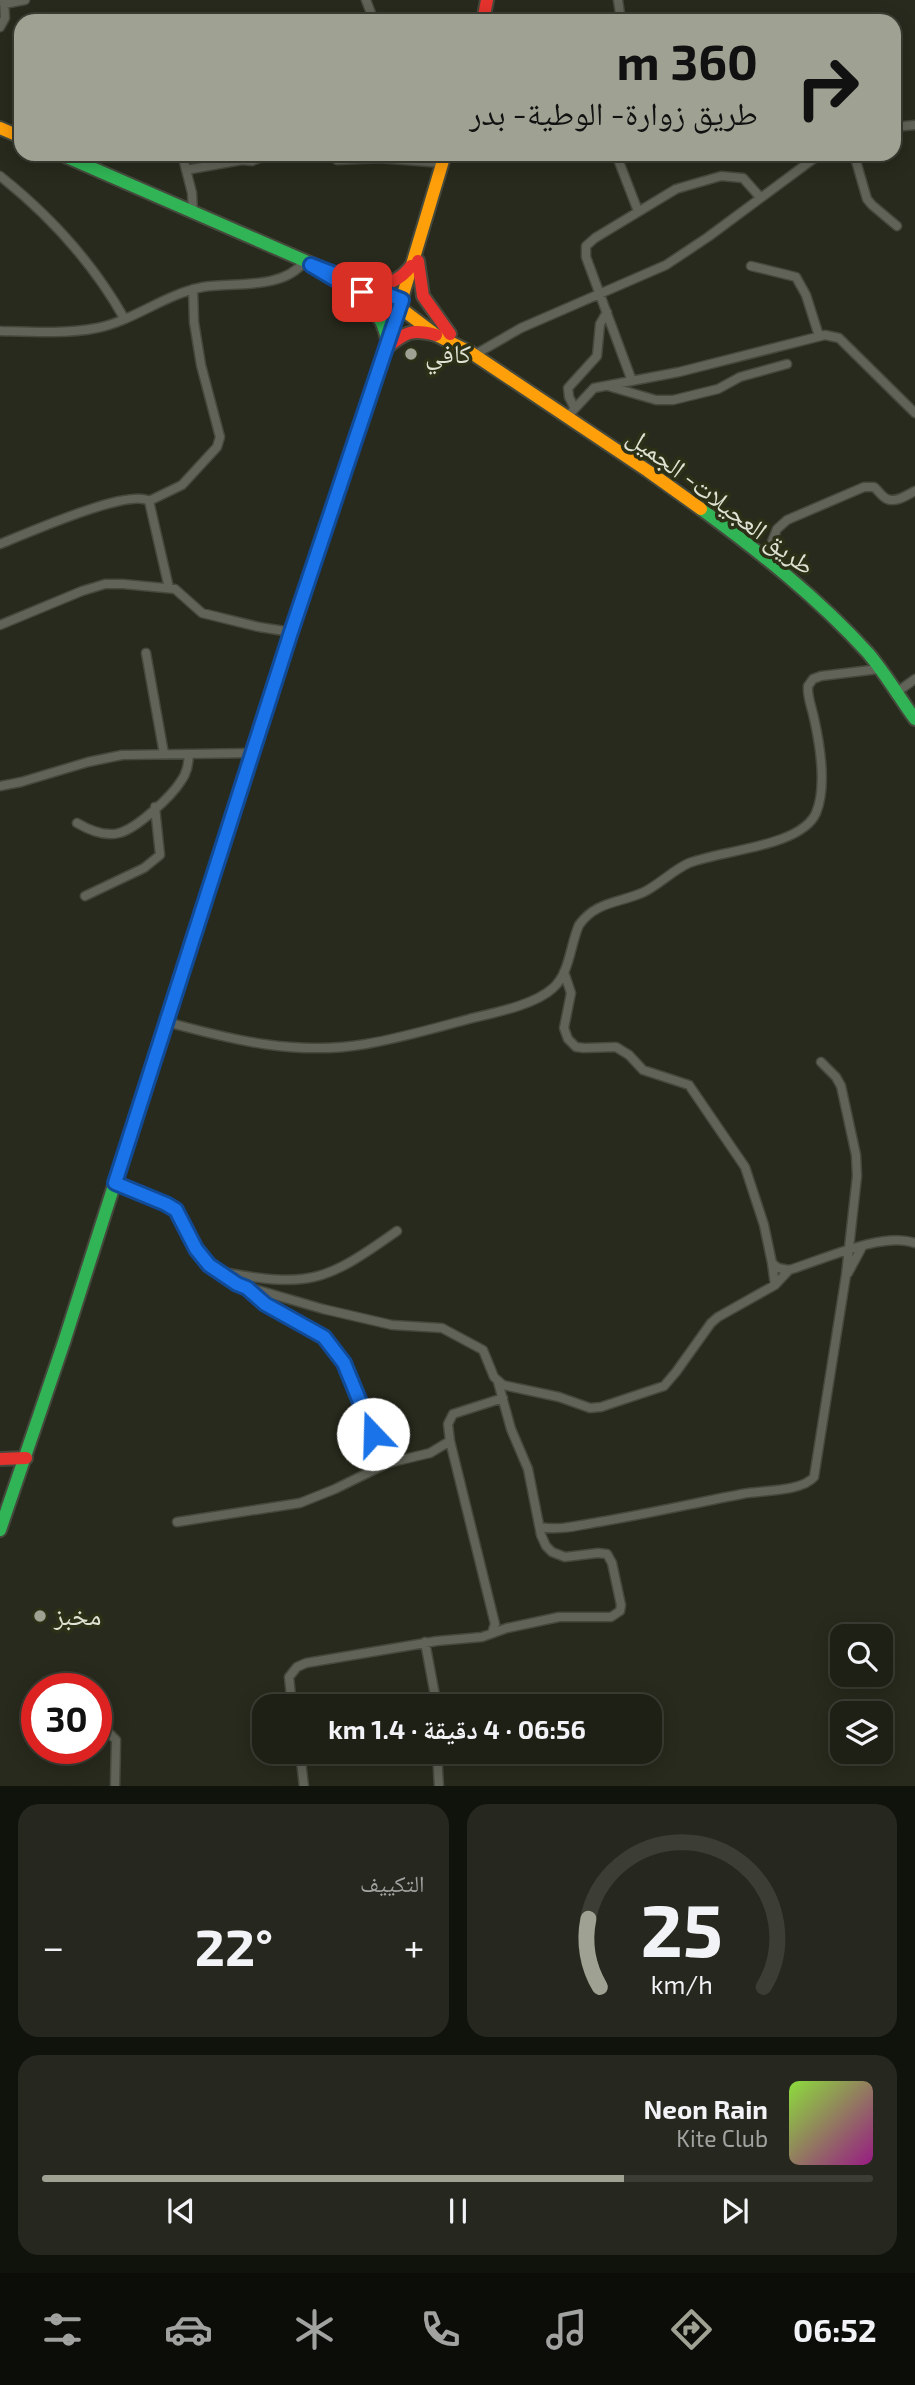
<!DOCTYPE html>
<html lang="ar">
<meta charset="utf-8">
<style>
body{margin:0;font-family:"Exo 2","Noto Naskh Arabic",sans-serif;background:#26281f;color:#f1f3f6;direction:rtl;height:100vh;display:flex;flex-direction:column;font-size:26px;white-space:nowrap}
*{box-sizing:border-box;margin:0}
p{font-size:23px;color:#a1a3a1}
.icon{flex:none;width:38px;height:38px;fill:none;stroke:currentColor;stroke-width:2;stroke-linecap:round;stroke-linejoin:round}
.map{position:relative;height:1786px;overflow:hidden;direction:ltr}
.sheet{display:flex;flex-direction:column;gap:18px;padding:18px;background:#10120c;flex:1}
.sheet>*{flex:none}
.top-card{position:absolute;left:14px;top:14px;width:887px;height:147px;border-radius:21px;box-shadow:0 4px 18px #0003,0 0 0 2px #3c3e35;direction:rtl;background:#9fa293;color:#111;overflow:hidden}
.fabs{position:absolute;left:830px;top:1624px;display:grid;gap:14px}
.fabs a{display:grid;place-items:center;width:63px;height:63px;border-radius:14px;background:#1e2016;box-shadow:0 4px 18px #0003,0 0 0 2px #3c3e35;font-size:35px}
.speed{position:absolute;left:21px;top:1673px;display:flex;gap:14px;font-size:35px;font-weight:700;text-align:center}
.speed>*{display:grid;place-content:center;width:91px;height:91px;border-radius:50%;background:#1e2016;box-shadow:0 4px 18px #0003,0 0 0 2px #3c3e35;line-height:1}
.speed .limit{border:10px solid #d22;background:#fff;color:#111}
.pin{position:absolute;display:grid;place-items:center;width:60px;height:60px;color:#fff;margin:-30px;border-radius:14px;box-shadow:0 4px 10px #0006}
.me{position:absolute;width:77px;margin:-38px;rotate:339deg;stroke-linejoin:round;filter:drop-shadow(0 0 5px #0008)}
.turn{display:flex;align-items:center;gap:24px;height:147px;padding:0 28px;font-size:32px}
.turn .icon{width:91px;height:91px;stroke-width:2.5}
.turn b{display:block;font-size:49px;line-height:60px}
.big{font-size:52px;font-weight:700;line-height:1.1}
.sheet .widget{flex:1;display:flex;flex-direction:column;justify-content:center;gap:10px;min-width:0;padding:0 24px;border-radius:21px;background:#26281f}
.sheet .dial{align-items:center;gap:0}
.dial svg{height:182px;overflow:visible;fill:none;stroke:#3c3e35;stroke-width:7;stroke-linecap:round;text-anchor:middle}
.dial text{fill:#f1f3f6;stroke:none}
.song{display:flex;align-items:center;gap:21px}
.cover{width:84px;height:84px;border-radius:10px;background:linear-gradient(135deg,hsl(90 70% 55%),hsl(310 70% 35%))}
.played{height:7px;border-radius:4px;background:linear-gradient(90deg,#9fa293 70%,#3c3e35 70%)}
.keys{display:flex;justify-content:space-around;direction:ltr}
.heat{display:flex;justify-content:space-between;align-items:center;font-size:38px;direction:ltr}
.sheet .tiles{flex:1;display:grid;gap:18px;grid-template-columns:1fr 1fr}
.widget:last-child{grid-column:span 2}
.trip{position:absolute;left:252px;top:1694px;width:410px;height:70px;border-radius:21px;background:#1e2016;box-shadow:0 4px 18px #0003,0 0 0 2px #3c3e35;font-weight:700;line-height:70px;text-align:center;direction:rtl}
.menu{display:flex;height:112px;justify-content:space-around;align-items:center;background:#0c0d09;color:#a1a3a1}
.menu .icon{width:49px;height:49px}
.menu .active{color:#9fa293}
.menu b{font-size:32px;color:#f1f3f6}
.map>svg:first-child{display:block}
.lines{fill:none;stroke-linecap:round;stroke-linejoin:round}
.street-casing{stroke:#45483c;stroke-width:11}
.fast-casing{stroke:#45483c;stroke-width:16}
.slow-casing{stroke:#45483c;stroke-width:16}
.jam-casing{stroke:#45483c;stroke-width:16}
.street{stroke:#616358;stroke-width:8}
.fast{stroke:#30b455;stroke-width:12}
.slow{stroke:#ff9f0a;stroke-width:12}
.jam{stroke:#e5322d;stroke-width:12}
.route-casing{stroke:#114b97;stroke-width:18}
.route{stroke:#1a73e8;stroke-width:12}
.poi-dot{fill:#9fa293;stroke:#2b3017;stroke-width:2.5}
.labels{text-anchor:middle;stroke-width:7;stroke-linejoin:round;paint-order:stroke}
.poi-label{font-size:26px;fill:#dfe3d3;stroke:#2b3017;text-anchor:start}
.street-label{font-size:26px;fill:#dfe3d3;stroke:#2b3017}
</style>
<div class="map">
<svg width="915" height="1787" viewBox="0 0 915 1787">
<rect width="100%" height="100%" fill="#282a1d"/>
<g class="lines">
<defs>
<path id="street" d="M366 0 374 21
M618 0 621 21
M4 4 25 0
M0 27 5 18 4 0
M894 127 915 125
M182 154 192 193 193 213
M616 154 638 211
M854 154 867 199 872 205 897 226
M337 160 379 158 442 163
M186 170 242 160 252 161 270 154
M0 176C49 215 93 263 124 318
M751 266 796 277 806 295 819 336
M0 331C31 332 66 334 97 328 133 321 165 294 203 287 235 282 282 290 304 262
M474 355 521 328 666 265 708 237 820 154
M632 381 586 257V246L595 238 676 189 721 176 743 178 760 197
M608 386 656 400H673L718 389 740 377 787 364
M574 407 569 397 568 388 597 356 600 324 607 312
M566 418 594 388 679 372 825 335 839 338 915 413
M149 501 169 588
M0 544C26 534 128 488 149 501L182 485 217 447 220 437 201 365 194 322 193 289
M766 557 777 529 787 520 864 487H874C878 490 882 497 887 499 896 503 907 495 915 491
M0 625 82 591 105 584H123L175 589 202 613 259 627 291 632
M146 653 164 754
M897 692 915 679
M0 786 21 782 88 762 122 755 253 753
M77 823C89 830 104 837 119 833 136 829 171 797 181 781 187 773 188 765 189 755
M85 896 144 868 160 855 155 807
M564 972 571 993 564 1028 568 1039 576 1047 584 1048 616 1047 629 1055 643 1070 689 1085 745 1167 764 1225 772 1263 778 1268 789 1270C822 1260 883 1231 915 1243
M167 1022C232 1040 297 1056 366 1044 401 1038 435 1028 469 1019 493 1013 535 1005 553 988 570 973 570 945 579 925 596 901 620 903 644 892 660 884 673 870 689 863 721 850 801 847 816 813 827 787 820 745 814 718 812 708 807 697 808 686L813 679 821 676 879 669
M115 1183 166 1204 176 1210 196 1249 216 1271 237 1284 323 1309 392 1325 442 1328 483 1350 494 1377 503 1385 559 1397 590 1408 601 1407 664 1386 676 1372 711 1323 718 1317 775 1285 789 1270
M772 1263 775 1285
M222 1272C310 1288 325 1282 397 1231
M848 1273 862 1247
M250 1290 265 1304 324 1337 333 1346 344 1363 388 1463
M450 1441 495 1624 492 1633
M177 1522 300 1503 335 1489 388 1463 430 1453 450 1441 448 1424 453 1414 503 1398
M540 1527C559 1531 580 1525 599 1522 647 1514 695 1503 742 1494 762 1490 801 1492 814 1477L846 1275 857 1176 856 1155 841 1086 836 1077 821 1062
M425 1642 437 1706
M292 1706 289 1677 297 1667 306 1663 437 1641 482 1637 507 1628 559 1617H611L620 1611 621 1605 612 1563 607 1554 598 1553 565 1557 552 1552 546 1546 541 1535 528 1469 511 1429 498 1382
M96 1731 110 1734 116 1740 115 1787
M300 1752 304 1787
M437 1752 439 1787"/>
<path id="fast" d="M60 154 319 267
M343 284C364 299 382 312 387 339
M701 509C761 553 818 598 868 653 885 673 899 697 915 719
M0 1530 64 1342 178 985"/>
<path id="slow" d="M0 128 21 137
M311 265 343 284 399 307 436 335 470 352 648 471 701 509
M287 645 402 298 445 154"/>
<path id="jam" d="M483 21 487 0
M418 261 423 296 450 334
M366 285C385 286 399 282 411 266
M385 349C405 333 410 328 436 335
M178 985 287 645
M0 1459 26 1458"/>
</defs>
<use href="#street" class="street-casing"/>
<use href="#fast" class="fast-casing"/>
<use href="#slow" class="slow-casing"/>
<use href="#jam" class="jam-casing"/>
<use href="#street" class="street"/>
<use href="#fast" class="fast"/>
<use href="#slow" class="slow"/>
<use href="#jam" class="jam"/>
</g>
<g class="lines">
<defs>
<path id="route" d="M362 292 343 284 311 265 402 300 291 632 115 1183 166 1204 176 1210 196 1249 209 1265 237 1284 247 1288 265 1304 324 1337 344 1363 373 1434"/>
</defs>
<use href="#route" class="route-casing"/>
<use href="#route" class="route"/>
</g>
<g class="poi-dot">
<circle cx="411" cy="354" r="7"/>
<circle cx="40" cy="1616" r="7"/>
</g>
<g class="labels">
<g class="poi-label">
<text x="425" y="363">كافي</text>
<text x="54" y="1625">مخبز</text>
</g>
<g class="street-label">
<text transform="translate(721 501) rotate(37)" y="9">طريق العجيلات- الجميل</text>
</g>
</g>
</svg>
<div class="fabs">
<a><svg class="icon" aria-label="search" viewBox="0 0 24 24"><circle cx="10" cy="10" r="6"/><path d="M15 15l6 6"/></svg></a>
<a><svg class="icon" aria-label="layers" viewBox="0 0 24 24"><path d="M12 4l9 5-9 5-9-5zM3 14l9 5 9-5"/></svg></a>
</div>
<div class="speed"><div class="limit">30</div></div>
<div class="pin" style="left:362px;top:292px;background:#d93025"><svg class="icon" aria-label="arrive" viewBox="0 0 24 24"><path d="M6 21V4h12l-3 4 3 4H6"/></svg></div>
<svg class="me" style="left:373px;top:1434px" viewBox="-20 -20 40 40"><circle r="19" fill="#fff"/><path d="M0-13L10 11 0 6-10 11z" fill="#1a73e8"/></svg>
<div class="trip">06:56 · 4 دقيقة · 1.4 km</div>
<div class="top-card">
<div class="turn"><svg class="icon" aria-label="right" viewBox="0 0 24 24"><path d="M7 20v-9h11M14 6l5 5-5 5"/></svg><div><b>360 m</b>طريق زوارة- الوطية- بدر</div></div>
</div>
</div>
<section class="sheet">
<div class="tiles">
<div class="widget dial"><svg viewBox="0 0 100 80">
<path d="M14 69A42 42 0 1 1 86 69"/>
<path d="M14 69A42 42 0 0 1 9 39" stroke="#9fa293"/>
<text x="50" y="56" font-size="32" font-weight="700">25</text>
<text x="50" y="72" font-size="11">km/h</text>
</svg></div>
<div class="widget"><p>التكييف</p>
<div class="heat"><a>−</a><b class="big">22°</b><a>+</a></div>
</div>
<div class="widget">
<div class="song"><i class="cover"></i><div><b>Neon Rain</b><p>Kite Club</p></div></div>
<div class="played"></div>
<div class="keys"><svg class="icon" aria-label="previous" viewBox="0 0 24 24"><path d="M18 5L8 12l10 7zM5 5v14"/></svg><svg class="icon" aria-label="pause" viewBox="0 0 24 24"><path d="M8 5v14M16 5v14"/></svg><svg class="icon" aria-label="next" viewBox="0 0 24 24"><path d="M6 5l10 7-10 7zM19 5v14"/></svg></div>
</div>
</div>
</section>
<nav class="menu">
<b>06:52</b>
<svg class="icon active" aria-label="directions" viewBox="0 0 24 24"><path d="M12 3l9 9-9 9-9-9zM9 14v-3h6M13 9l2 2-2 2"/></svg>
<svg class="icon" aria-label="music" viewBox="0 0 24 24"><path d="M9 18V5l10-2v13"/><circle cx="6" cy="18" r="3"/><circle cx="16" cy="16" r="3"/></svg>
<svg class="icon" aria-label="phone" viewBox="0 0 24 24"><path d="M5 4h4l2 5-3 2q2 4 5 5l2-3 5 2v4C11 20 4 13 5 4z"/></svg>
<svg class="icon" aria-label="climate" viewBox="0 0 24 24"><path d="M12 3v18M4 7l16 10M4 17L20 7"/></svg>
<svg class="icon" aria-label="car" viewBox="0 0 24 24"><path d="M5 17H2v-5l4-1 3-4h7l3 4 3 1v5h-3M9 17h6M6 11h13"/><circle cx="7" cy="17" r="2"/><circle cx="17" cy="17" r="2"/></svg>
<svg class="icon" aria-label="filters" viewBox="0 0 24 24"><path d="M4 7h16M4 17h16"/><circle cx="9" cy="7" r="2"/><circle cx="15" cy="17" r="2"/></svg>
</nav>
